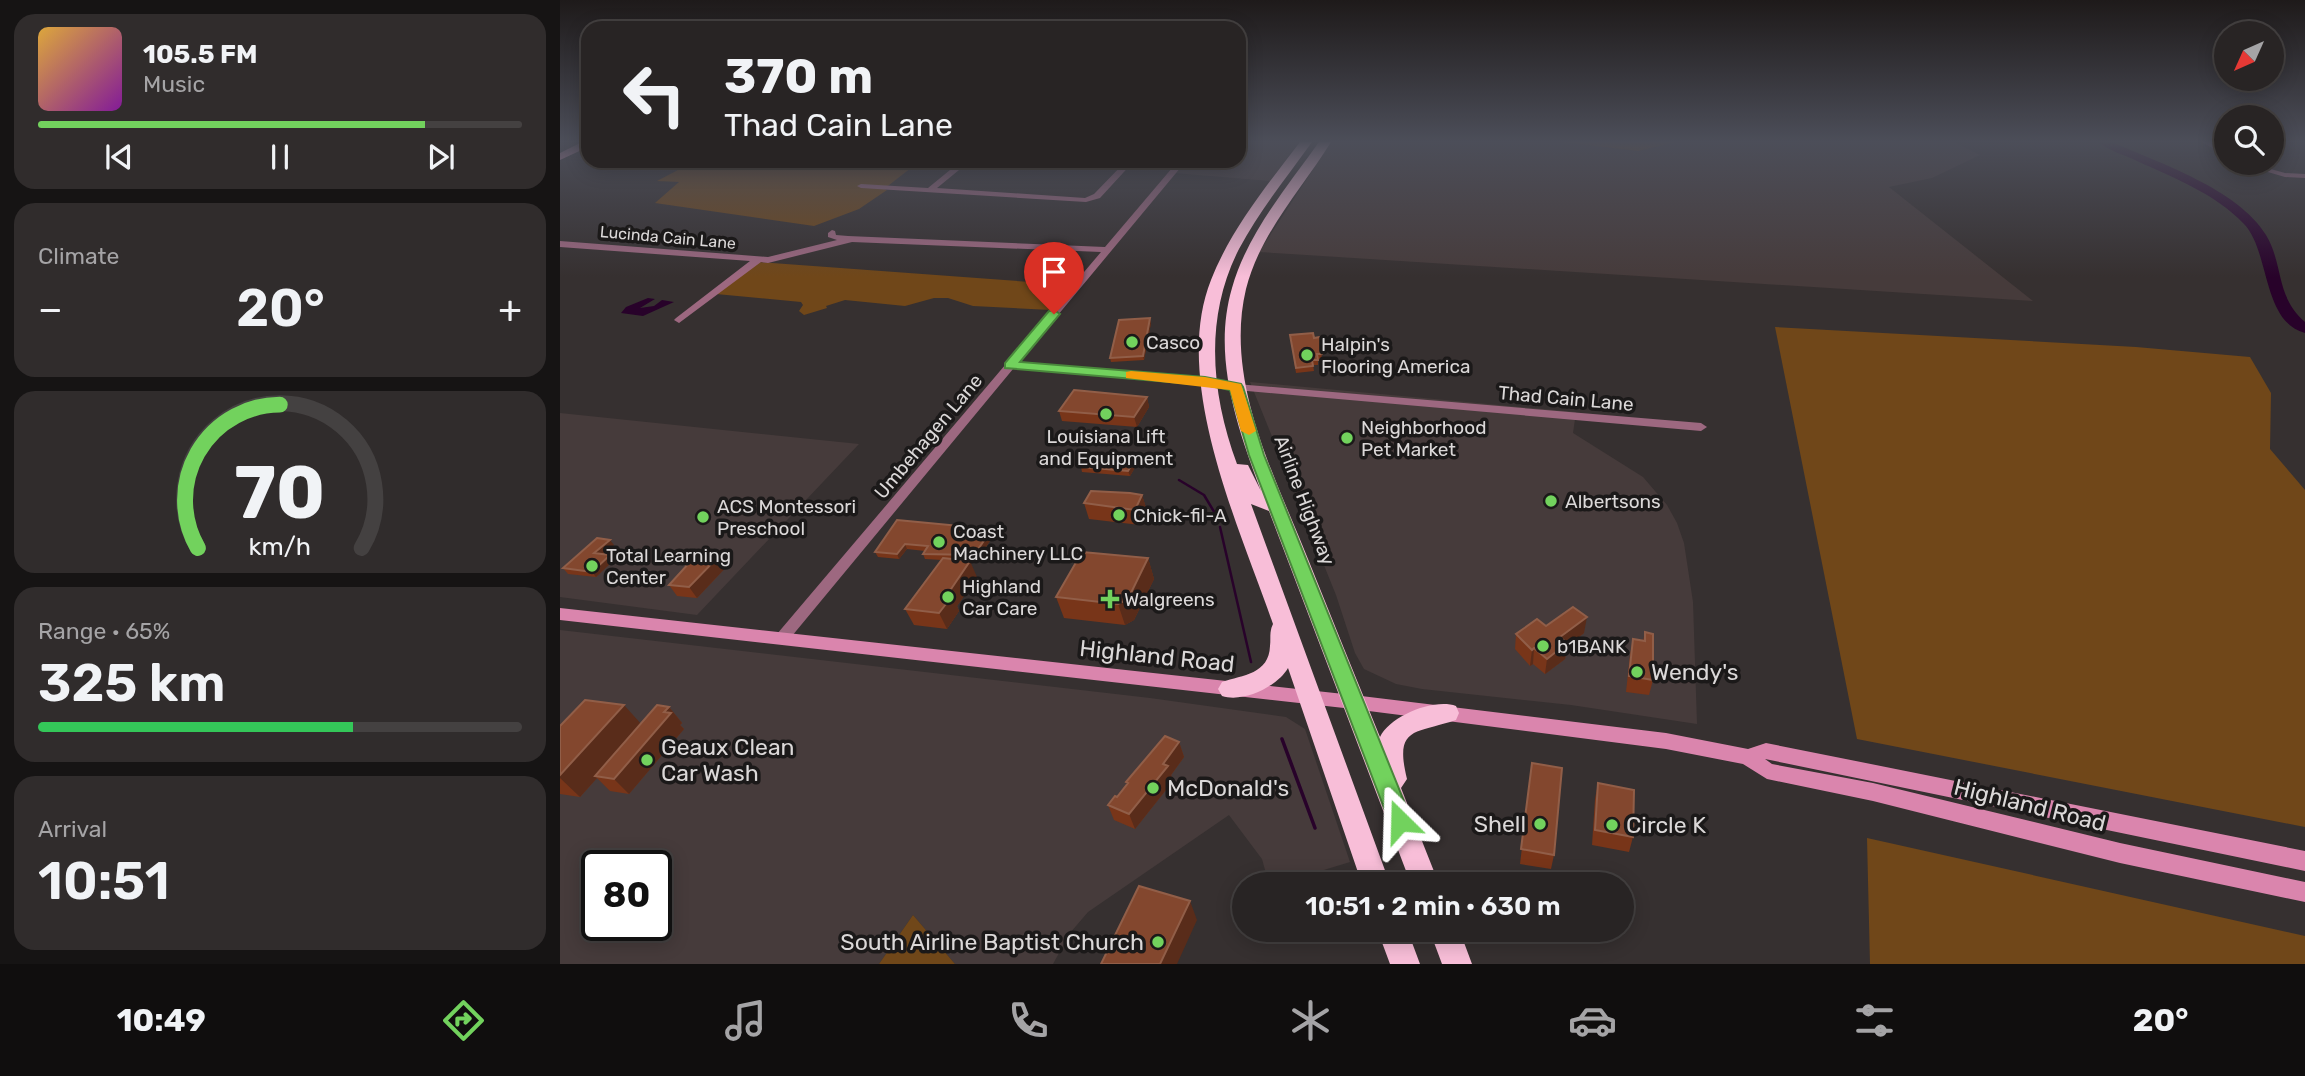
<!DOCTYPE html>
<meta charset="utf-8">
<style>
body{margin:0;font-family:Rubik,sans-serif;background:#302c2c;color:#f1f3f6;height:100vh;display:flex;flex-direction:column;font-size:26px;white-space:nowrap}
*{box-sizing:border-box;margin:0}
p{font-size:23px;color:#a5a4a6}
.icon{flex:none;width:38px;height:38px;fill:none;stroke:currentColor;stroke-width:2;stroke-linecap:round;stroke-linejoin:round}
.map{position:relative;flex:1;overflow:hidden}
.sheet{display:flex;flex-direction:column;gap:14px;padding:14px;background:#161414;width:560px}
.sheet>*{flex:none}
.hud{position:absolute;left:21px;top:21px;width:665px;height:147px;border-radius:21px;box-shadow:0 4px 18px #0003,0 0 0 2px #444141;background:#282424;color:#f1f3f6;overflow:hidden}
.needle{width:46px;rotate:225deg}
.controls{position:absolute;left:1654px;top:21px;display:grid;gap:14px}
.controls a{display:grid;place-items:center;width:70px;height:70px;border-radius:50%;background:#282424;box-shadow:0 4px 18px #0003,0 0 0 2px #444141;font-size:35px}
.speed{position:absolute;left:21px;top:850px;display:flex;gap:14px;font-size:35px;font-weight:700;text-align:center}
.speed>*{display:grid;place-content:center;width:91px;height:91px;border-radius:50%;background:#282424;box-shadow:0 4px 18px #0003,0 0 0 2px #444141;line-height:1}
.speed .limit{border:4px solid #111;border-radius:10px;background:#fff;color:#111}
.pin{position:absolute;display:grid;place-items:center;width:60px;height:60px;color:#fff;margin:-72px -30px;border-radius:50% 50% 50% 0;rotate:-45deg;box-shadow:0 0 7px #0007}
.pin .icon{rotate:45deg}
.me{position:absolute;width:77px;margin:-38px;rotate:338deg;stroke-linejoin:round;filter:drop-shadow(0 0 5px #0008)}
.turn{display:flex;align-items:center;gap:24px;height:147px;padding:0 28px;font-size:32px}
.turn .icon{width:91px;height:91px;stroke-width:2.5}
.turn b{display:block;font-size:49px;line-height:60px}
.big{font-size:52px;font-weight:600;line-height:1.1}
.sheet .card{flex:1;display:flex;flex-direction:column;justify-content:center;gap:10px;min-width:0;padding:0 24px;border-radius:21px;background:#302c2c}
.sheet .dial{align-items:center;gap:0}
.dial svg{height:182px;overflow:visible;fill:none;stroke:#444141;stroke-width:7;stroke-linecap:round;text-anchor:middle}
.dial text{fill:#f1f3f6;stroke:none}
.song{display:flex;align-items:center;gap:21px}
.cover{width:84px;height:84px;border-radius:10px;background:linear-gradient(135deg,hsl(40 70% 55%),hsl(290 70% 35%))}
.played{height:7px;border-radius:4px;background:linear-gradient(90deg,#72d25d 80%,#444141 80%)}
.keys{display:flex;justify-content:space-around;direction:ltr}
.heat{display:flex;justify-content:space-between;align-items:center;font-size:38px;direction:ltr}
.charge{height:10px;border-radius:5px;background:linear-gradient(90deg,#34c759 65%,#444141 0)}
.trip{position:absolute;left:672px;top:872px;width:402px;height:70px;border-radius:35px;background:#282424;box-shadow:0 4px 18px #0003,0 0 0 2px #444141;font-weight:600;line-height:70px;text-align:center}
.tab-bar{display:flex;height:112px;justify-content:space-around;align-items:center;background:#100e0e;color:#a5a4a6}
.tab-bar .icon{width:49px;height:49px}
.tab-bar .current{color:#72d25d}
.tab-bar b{font-size:32px;color:#f1f3f6}
main{display:flex;flex:1;min-height:0}
.map>svg:first-child{display:block}
.built{fill:#463b3b;fill-rule:evenodd}
.green{fill:#704719}
.water{fill:#28022a}
.lines{fill:none;stroke-linecap:round;stroke-linejoin:round}
.stream-far1{stroke:#28022a;stroke-width:2.5}
.stream{stroke:#28022a;stroke-width:3.5}
.river{fill:#28022a;fill-rule:evenodd}
.minor{fill:#9d6880;fill-rule:evenodd}
.secondary{fill:#da85ad;fill-rule:evenodd}
.primary{fill:#fca4cd;fill-rule:evenodd}
.trunk{fill:#f8bed8;fill-rule:evenodd}
.wall{fill:#783519}
.shaded-wall{fill:#592c1a}
.building{fill:#83472e;stroke:#915e48;stroke-width:2}
.route{fill:#72d25d;stroke:#4a883c;stroke-width:2}
.slow{fill:#f59e0b}
.poi-dot{fill:#72d25d;stroke:#1b1919;stroke-width:2.5}
.labels{text-anchor:middle;stroke-width:7;stroke-linejoin:round;paint-order:stroke}
.far-street-label{font-size:16px;fill:#dbd8d8;stroke:#1b1919}
.poi-label{font-size:19px;fill:#dbd8d8;stroke:#1b1919;text-anchor:start}
.street-label{font-size:19px;fill:#dbd8d8;stroke:#1b1919}
.near-street-label{font-size:23px;fill:#dbd8d8;stroke:#1b1919}
.near-poi-label{font-size:23px;fill:#dbd8d8;stroke:#1b1919;text-anchor:start}
</style>
<main>
<section class="sheet">
<div class="card">
<div class="song"><i class="cover"></i><div><b>105.5 FM</b><p>Music</p></div></div>
<div class="played"></div>
<div class="keys"><svg class="icon" aria-label="previous" viewBox="0 0 24 24"><path d="M18 5L8 12l10 7zM5 5v14"/></svg><svg class="icon" aria-label="pause" viewBox="0 0 24 24"><path d="M8 5v14M16 5v14"/></svg><svg class="icon" aria-label="next" viewBox="0 0 24 24"><path d="M6 5l10 7-10 7zM19 5v14"/></svg></div>
</div>
<div class="card"><p>Climate</p>
<div class="heat"><a>−</a><b class="big">20°</b><a>+</a></div>
</div>
<div class="card dial"><svg viewBox="0 0 100 80">
<path d="M14 69A42 42 0 1 1 86 69"/>
<path d="M14 69A42 42 0 0 1 50 6" stroke="#72d25d"/>
<text x="50" y="56" font-size="32" font-weight="700">70</text>
<text x="50" y="72" font-size="11">km/h</text>
</svg></div>
<div class="card"><p>Range · 65%</p><b class="big">325 km</b><div class="charge"></div></div>
<div class="card"><p>Arrival</p><b class="big">10:51</b></div>
</section>
<div class="map">
<svg width="1745" height="964" viewBox="0 0 1745 964">
<rect width="100%" height="100%" fill="#363030"/>
<path class="built" d="M679 142H739L710 181 614 173 625 161H679Z
M771 142H1001L1078 151 1117 142H1394L1420 155 1372 178 1329 187 1473 301 699 252Z
M690 382 1016 412 1013 433 1083 477 1107 505 1117 523 1124 543 1133 602 1137 724 1011 705 862 689 836 684 804 669 795 653 776 595Z
M0 413 299 444 137 615 0 597Z
M0 630 590 698 726 717 745 729 790 862 718 884H709L702 859 669 815 528 912 510 933 493 964H395L353 915 319 964H0ZM37 866H96V926H37Z"/>
<path class="green" d="M1001 142H1117L1078 151Z
M135 161H303L356 164 324 189 327 190 299 209 254 226 95 203 119 182 97 181Z
M198 262 512 285 491 310 413 306 388 298H374L345 306 285 300 266 306 267 308 244 315 239 311 243 305 241 302 156 294Z
M1215 327 1576 347 1690 357 1711 393 1710 449 1745 490V827L1297 739Z
M1307 838 1745 936V964H1310Z
M353 915 395 964H319Z"/>
<path class="water" d="M88 298 95 299 80 308 94 306 102 300 114 302 83 316 61 313 66 307Z"/>
<g class="lines">
<path class="stream-far1" d="M619 480 644 495 656 515
M660 527 691 662"/>
<path class="stream" d="M722 739 755 828"/>
<path class="river" d="M1539 142H1552C1599 163 1678 189 1706 235 1724 265 1715 296 1745 322V333C1702 322 1710 251 1684 224 1656 194 1614 178 1577 161 1565 155 1549 151 1539 142Z"/>
<path class="minor" d="M1642 142H1651L1666 151V156Z
M401 161H410L377 188 525 198 534 194 566 161H574L540 198 526 202 301 188 297 186 301 184 368 188Z
M618 161H626L458 363 645 378 676 384 1141 423 1147 427 1141 431 676 390 645 384 453 369 227 642 222 644 217 642 215 638 217 634 541 252 292 242 208 263 201 262 119 323 114 320 116 318 190 261 0 247V241L208 257 277 240 268 237V233L272 230 275 231 276 235 288 236 545 247Z
M1677 163H1689L1725 173 1745 174V178L1725 177Z"/>
<path class="secondary" d="M0 608 793 695 1106 733 1188 749 1206 743 1745 851V871L1205 759 1212 764 1313 783 1560 843 1745 882V902L1560 863 1313 801 1207 779 1183 764 1106 749 793 709 0 620Z"/>
<path class="primary" d="M22 142H28V147L0 160V153Z"/>
<path class="trunk" d="M740 142H752C727 177 699 211 679 249 644 317 651 394 677 464L688 465 701 491C677 427 652 356 672 288 687 234 727 187 759 142H771C742 189 700 233 686 289 664 381 715 476 748 559 772 619 796 678 820 737 830 716 874 698 896 706L899 713 896 720C855 734 834 726 847 779L841 788 879 884H851L709 511 691 504 830 884H802L728 668C717 687 683 703 662 696L658 689 662 682C683 675 709 674 710 646 711 638 709 632 713 624 679 526 611 381 651 280 671 229 707 185 740 142Z
M817 929H847L860 964H830Z
M869 929H899L912 964H882Z"/>
</g>
<path class="wall" d="M591 323 584 360 551 362 550 358Z
M730 335 754 338 760 337 762 359H758V365H753L754 371 736 373Z
M587 397 589 407 577 427 502 421 499 411Z
M575 459 577 464 570 476 522 472 521 467Z
M582 495 587 511 580 525 529 519 524 503Z
M337 520 432 529 434 535 417 560H399L417 577 397 606 399 611 387 629 354 625 345 609 382 560 365 559 363 554 365 551 347 549 339 559 318 557 315 552Z
M54 545 43 554 50 555 54 560 36 577 8 574 3 568Z
M163 552 170 563 137 598 117 596 109 585Z
M588 558 594 579 574 620 565 625 504 618 496 597Z
M986 626 1024 633 1007 646 1005 659 985 674 973 664 970 666 955 649 956 634Z
M1085 632 1093 680 1089 695 1066 692 1070 655 1073 639 1083 641Z
M109 707 122 723 120 725 124 729 69 794 50 791 37 778 20 797 0 794V726L81 724Z
M619 742 624 757 611 775 613 781 575 829 554 820 548 805 557 797 567 784 566 782Z
M972 763 994 855 991 869 960 864Z
M1038 783 1073 837 1069 852 1032 845 1035 799Z"/>
<path class="shaded-wall" d="M590 318 591 323 584 360 583 356Z
M587 397 589 407 577 427 574 417Z
M575 459 577 464 570 476 568 471Z
M582 495 587 511 580 525 575 510Z
M432 529 434 535 417 560 414 555Z
M50 540 54 545 38 558 34 553Z
M345 544 347 549 339 559 337 554Z
M163 552 170 563 137 598 129 587Z
M50 555 54 560 36 577 32 572Z
M588 558 594 579 574 620 565 625 558 604Z
M410 561 417 577 397 606 399 611 387 629 379 613 387 595Z
M1027 617 1024 633 1007 646 1005 659 985 674 987 659 1000 637Z
M974 648 973 664 970 666 972 650Z
M64 705 83 726 35 776 37 778 20 797 0 778V775Z
M109 707 122 723 120 725 124 729 69 794 54 779Z
M619 742 624 757 611 775 613 781 575 829 569 814 603 764Z
M630 901 637 920 617 964H600Z"/>
<path class="building" d="M590 318 583 356 550 358 559 320Z
M753 333 754 338 760 337 762 354H757L758 360H752L753 366 736 368 730 335Z
M514 390 587 397 574 417 499 411Z
M529 454 575 459 568 471 521 467Z
M531 491 570 493 582 495 575 510 524 503Z
M337 520 432 529 414 555 363 554 368 546 345 544 337 554 315 552Z
M37 538 50 540 34 553 50 555 32 572 3 568Z
M140 551 163 552 129 587 109 585Z
M522 552 588 558 568 599 558 604 496 597Z
M383 558 410 561 387 595 392 596 379 613 345 609Z
M1013 607 1027 617 1000 637 1007 643 987 659 974 648 972 650 956 634 977 619 986 626Z
M1085 632 1093 634V680L1069 676 1073 639 1085 641Z
M25 700 64 705 0 775V726Z
M97 705 109 707 104 712 111 713 54 779 35 776Z
M605 736 619 742 603 764 608 766 569 814 548 805 555 796 557 797 568 783 566 782Z
M972 763 1002 768 994 855 961 849Z
M1038 783 1074 790 1073 837 1035 830Z
M579 886 630 901 600 964H541Z"/>
<linearGradient id="sky" x2="0" y2="1"><stop stop-color="#1e1a1a"/><stop offset="0.51" stop-color="#4c4e59"/><stop offset="1" stop-color="#4c4e59" stop-opacity="0"/></linearGradient>
<rect width="1745" height="277" fill="url(#sky)"/>
<path class="route" d="M494 310 500 314 460 362 645 377 681 384 683 387 704 455 852 821 848 829 840 832 832 829 829 821 689 455 670 390 645 385 445 368V363L489 311Z"/>
<path class="slow" d="M571 371 645 377 681 384 696 431 689 435 681 431 670 390 566 378V372Z"/>
<g class="poi-dot">
<circle cx="572" cy="342" r="7"/>
<circle cx="747" cy="355" r="7"/>
<circle cx="546" cy="414" r="7"/>
<circle cx="787" cy="438" r="7"/>
<circle cx="991" cy="501" r="7"/>
<circle cx="559" cy="515" r="7"/>
<circle cx="143" cy="517" r="7"/>
<circle cx="379" cy="542" r="7"/>
<circle cx="32" cy="566" r="7"/>
<circle cx="388" cy="597" r="7"/>
<path d="M546.5 588.5h7v7h7v7h-7v7h-7v-7h-7v-7h7z"/>
<circle cx="983" cy="646" r="7"/>
<circle cx="1077" cy="672" r="7"/>
<circle cx="87" cy="760" r="7"/>
<circle cx="593" cy="788" r="7"/>
<circle cx="980" cy="824" r="7"/>
<circle cx="1052" cy="825" r="7"/>
<circle cx="598" cy="942" r="7"/>
</g>
<g class="labels">
<g class="far-street-label">
<text transform="translate(108 237) rotate(5)" y="6">Lucinda Cain Lane</text>
</g>
<g class="poi-label">
<text x="586" y="349">Casco</text>
<text x="761" y="351">Halpin's<tspan x="761" dy="22">Flooring America</tspan></text>
<text x="801" y="434">Neighborhood<tspan x="801" dy="22">Pet Market</tspan></text>
<text x="546" y="443" text-anchor="middle">Louisiana Lift<tspan x="546" dy="22">and Equipment</tspan></text>
<text x="1005" y="508">Albertsons</text>
<text x="157" y="513">ACS Montessori<tspan x="157" dy="22">Preschool</tspan></text>
<text x="573" y="522">Chick-fil-A</text>
<text x="393" y="538">Coast<tspan x="393" dy="22">Machinery LLC</tspan></text>
<text x="46" y="562">Total Learning<tspan x="46" dy="22">Center</tspan></text>
<text x="402" y="593">Highland<tspan x="402" dy="22">Car Care</tspan></text>
<text x="564" y="606">Walgreens</text>
<text x="997" y="653">b1BANK</text>
</g>
<g class="street-label">
<text transform="translate(1006 398) rotate(5)" y="7">Thad Cain Lane</text>
<text transform="translate(368 436) rotate(-50)" y="7">Umbehagen Lane</text>
<text transform="translate(745 500) rotate(69)" y="7">Airline Highway</text>
</g>
<g class="near-street-label">
<text transform="translate(597 656) rotate(6)" y="8">Highland Road</text>
<text transform="translate(1470 805) rotate(14)" y="8">Highland Road</text>
</g>
<g class="near-poi-label">
<text x="1091" y="680">Wendy's</text>
<text x="101" y="755">Geaux Clean<tspan x="101" dy="26">Car Wash</tspan></text>
<text x="607" y="796">McDonald's</text>
<text x="966" y="832" text-anchor="end">Shell</text>
<text x="1066" y="833">Circle K</text>
<text x="584" y="950" text-anchor="end">South Airline Baptist Church</text>
</g>
</g>
</svg>
<div class="controls">
<a><svg class="needle" viewBox="-14 -14 28 28"><path d="M0-13l5 13h-10z" fill="#e53935"/><path d="M0 13l5-13h-10z" fill="#a5a4a6"/></svg></a>
<a><svg class="icon" aria-label="search" viewBox="0 0 24 24"><circle cx="10" cy="10" r="6"/><path d="M15 15l6 6"/></svg></a>
</div>
<div class="speed"><div class="limit">80</div></div>
<div class="pin" style="left:494px;top:314px;background:#d93025"><svg class="icon" aria-label="arrive" viewBox="0 0 24 24"><path d="M6 21V4h12l-3 4 3 4H6"/></svg></div>
<svg class="me" style="left:840px;top:821px" viewBox="-20 -20 40 40"><path d="M0-17L14 15 0 8-14 15z" fill="#72d25d" stroke="#fff" stroke-width="4"/></svg>
<div class="trip">10:51 · 2 min · 630 m</div>
<div class="hud">
<div class="turn"><svg class="icon" aria-label="left" viewBox="0 0 24 24"><path d="M17 20v-9H6M10 6l-5 5 5 5"/></svg><div><b>370 m</b>Thad Cain Lane</div></div>
</div>
</div>
</main>
<nav class="tab-bar">
<b>10:49</b>
<svg class="icon current" aria-label="directions" viewBox="0 0 24 24"><path d="M12 3l9 9-9 9-9-9zM9 14v-3h6M13 9l2 2-2 2"/></svg>
<svg class="icon" aria-label="music" viewBox="0 0 24 24"><path d="M9 18V5l10-2v13"/><circle cx="6" cy="18" r="3"/><circle cx="16" cy="16" r="3"/></svg>
<svg class="icon" aria-label="phone" viewBox="0 0 24 24"><path d="M5 4h4l2 5-3 2q2 4 5 5l2-3 5 2v4C11 20 4 13 5 4z"/></svg>
<svg class="icon" aria-label="climate" viewBox="0 0 24 24"><path d="M12 3v18M4 7l16 10M4 17L20 7"/></svg>
<svg class="icon" aria-label="car" viewBox="0 0 24 24"><path d="M5 17H2v-5l4-1 3-4h7l3 4 3 1v5h-3M9 17h6M6 11h13"/><circle cx="7" cy="17" r="2"/><circle cx="17" cy="17" r="2"/></svg>
<svg class="icon" aria-label="filters" viewBox="0 0 24 24"><path d="M4 7h16M4 17h16"/><circle cx="9" cy="7" r="2"/><circle cx="15" cy="17" r="2"/></svg>
<b>20°</b>
</nav>
